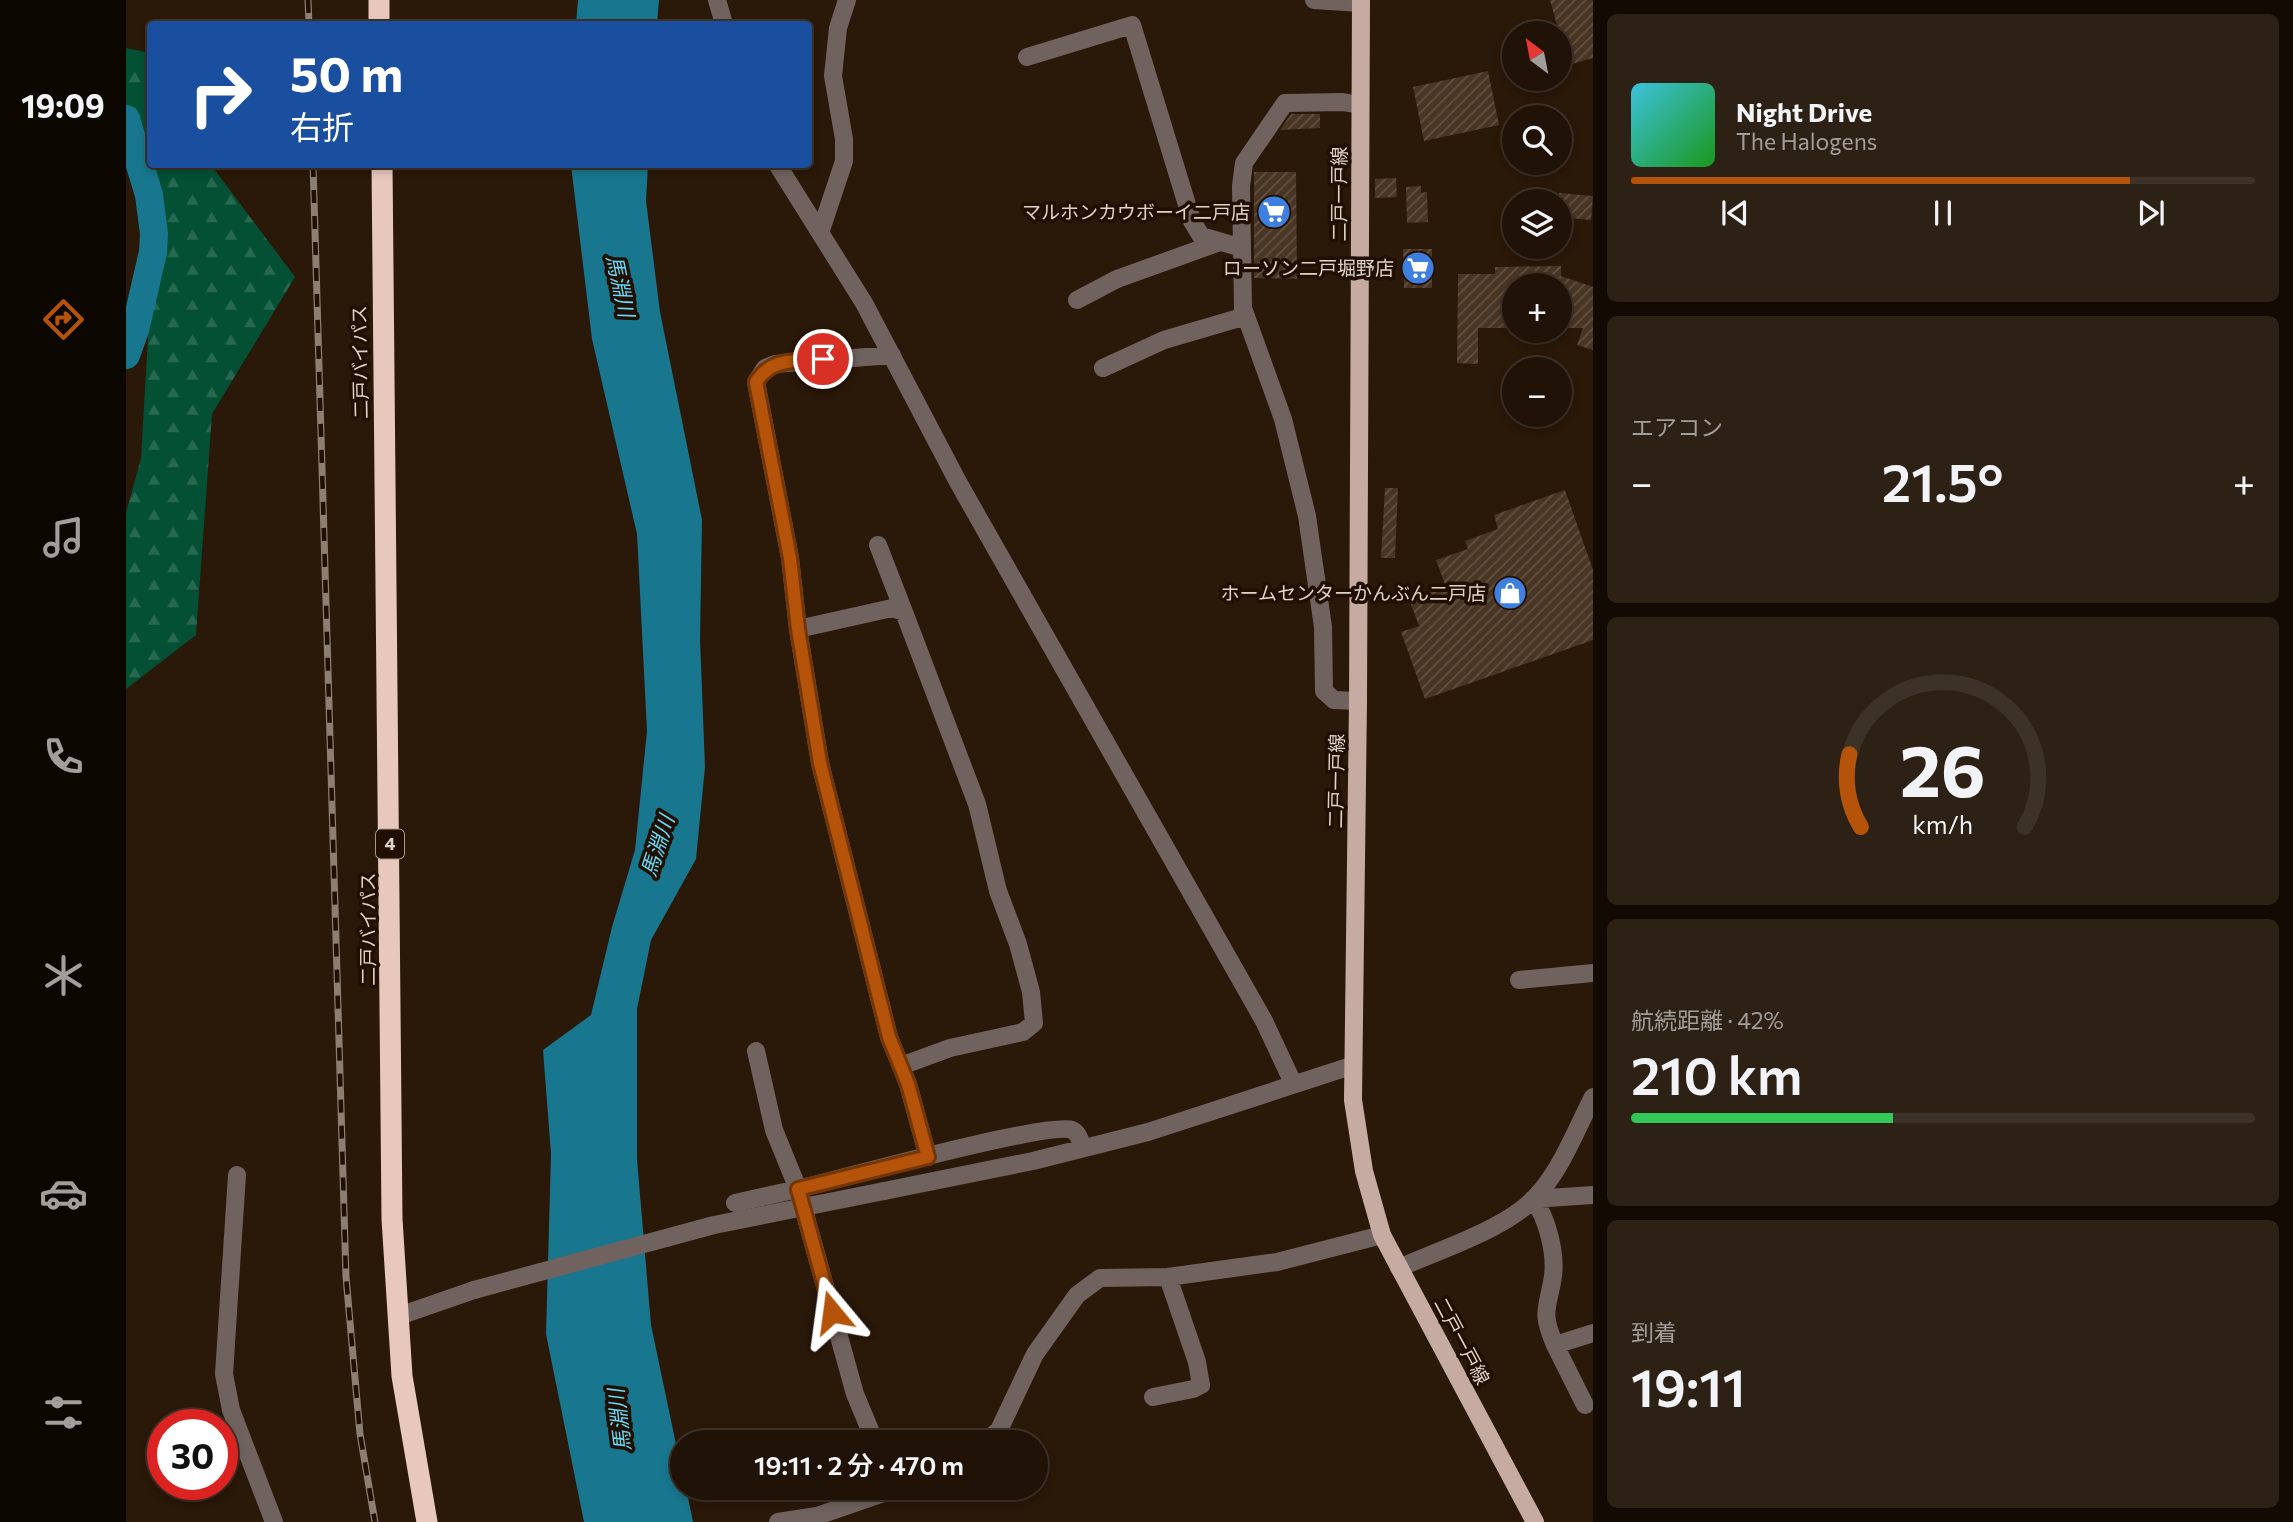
<!DOCTYPE html>
<html lang="ja">
<meta charset="utf-8">
<style>
body{margin:0;font-family:Commissioner,"Noto Sans JP",sans-serif;background:#2d2014;color:#f1f3f6;height:100vh;display:flex;flex-direction:column;font-size:26px;white-space:nowrap}
*{box-sizing:border-box;margin:0}
p{font-size:23px;color:#a29e9b}
.icon{flex:none;width:38px;height:38px;fill:none;stroke:currentColor;stroke-width:2;stroke-linecap:round;stroke-linejoin:round}
.map{position:relative;flex:1;overflow:hidden}
.details{display:flex;flex-direction:column;gap:14px;padding:14px;background:#120a03;width:700px}
.details>*{flex:none}
.banner{position:absolute;left:21px;top:21px;width:665px;height:147px;border-radius:7px;box-shadow:0 4px 10px #0003,0 0 0 2px #3d3228;background:#1a4fa0;color:#fff;overflow:hidden}
.needle{width:46px;rotate:328deg}
.buttons{position:absolute;left:1376px;top:21px;display:grid;gap:14px}
.buttons a{display:grid;place-items:center;width:70px;height:70px;border-radius:50%;background:#201206;box-shadow:0 4px 10px #0003,0 0 0 2px #3d3228;font-size:35px}
.speed{position:absolute;left:21px;top:1409px;display:flex;gap:14px;font-size:35px;font-weight:700;text-align:center}
.speed>*{display:grid;place-content:center;width:91px;height:91px;border-radius:50%;background:#201206;box-shadow:0 4px 10px #0003,0 0 0 2px #3d3228;line-height:1}
.speed .limit{border:10px solid #d22;background:#fff;color:#111}
.pin{position:absolute;display:grid;place-items:center;width:60px;height:60px;color:#fff;margin:-30px;border:4px solid #fff;border-radius:50%;box-shadow:0 2px 7px #0007}
.me{position:absolute;width:77px;margin:-38px;rotate:344deg;stroke-linejoin:round;filter:drop-shadow(0 0 5px #0008)}
.turn{display:flex;align-items:center;gap:24px;height:147px;padding:0 28px;font-size:32px}
.turn .icon{width:91px;height:91px;stroke-width:2.5}
.turn b{display:block;font-size:49px;line-height:60px}
.big{font-size:52px;font-weight:600;line-height:1.1}
.details .card{flex:1;display:flex;flex-direction:column;justify-content:center;gap:10px;min-width:0;padding:0 24px;border-radius:10px;background:#2d2014}
.details .dial{align-items:center;gap:0}
.dial svg{height:182px;overflow:visible;fill:none;stroke:#3d3228;stroke-width:7;stroke-linecap:round;text-anchor:middle}
.dial text{fill:#f1f3f6;stroke:none}
.song{display:flex;align-items:center;gap:21px}
.cover{width:84px;height:84px;border-radius:10px;background:linear-gradient(135deg,hsl(190 70% 55%),hsl(120 70% 35%))}
.played{height:7px;border-radius:4px;background:linear-gradient(90deg,#b45309 80%,#3d3228 80%)}
.keys{display:flex;justify-content:space-around;direction:ltr}
.heat{display:flex;justify-content:space-between;align-items:center;font-size:38px;direction:ltr}
.charge{height:10px;border-radius:5px;background:linear-gradient(90deg,#34c759 42%,#3d3228 0)}
.trip{position:absolute;left:544px;top:1430px;width:378px;height:70px;border-radius:35px;background:#201206;box-shadow:0 4px 10px #0003,0 0 0 2px #3d3228;font-weight:600;line-height:70px;text-align:center}
main{display:flex;flex:1;min-height:0}
.tab-bar{display:flex;flex-direction:column;width:126px;justify-content:space-around;align-items:center;background:#0d0702;color:#a29e9b}
.tab-bar .icon{width:49px;height:49px}
.tab-bar .on{color:#b45309}
.tab-bar b{font-size:32px;color:#f1f3f6}
.map>svg:first-child{display:block}
.forest{fill:url(#forest-firs)}
.water{fill:#18778e}
.lines{fill:none;stroke-linecap:round;stroke-linejoin:round}
.river{stroke:#18778e;stroke-width:28}
.building{fill:url(#building-hatch)}
.minor{stroke:#70635f;stroke-width:18}
.major{stroke:#c6aba2;stroke-width:18}
.highway{stroke:#e8c8bd;stroke-width:21}
.rail-casing{stroke:#8d7e72;stroke-width:7}
.rail{stroke:#200f02;stroke-width:4.5;stroke-dasharray:13;stroke-linecap:butt}
.minor-bridge{stroke:#70635f;stroke-width:18}
.route-casing{stroke:#753606;stroke-width:18}
.route{stroke:#b45309;stroke-width:12}
.labels{text-anchor:middle;stroke-width:7;stroke-linejoin:round;paint-order:stroke}
.shield{fill:#200f02;stroke:#a6988d;stroke-width:2}
.shield-label{font-size:18px;font-weight:bold;fill:#dfd3c9}
.street-label{font-size:19px;fill:#dfd3c9;stroke:#200f02}
.poi-label{font-size:19px;fill:#dfd3c9;stroke:#200f02;text-anchor:end}
.water-label{font-size:21px;font-style:italic;fill:#67dafa;stroke:#200f02}
</style>
<main>
<nav class="tab-bar">
<b>19:09</b>
<svg class="icon on" aria-label="directions" viewBox="0 0 24 24"><path d="M12 3l9 9-9 9-9-9zM9 14v-3h6M13 9l2 2-2 2"/></svg>
<svg class="icon" aria-label="music" viewBox="0 0 24 24"><path d="M9 18V5l10-2v13"/><circle cx="6" cy="18" r="3"/><circle cx="16" cy="16" r="3"/></svg>
<svg class="icon" aria-label="phone" viewBox="0 0 24 24"><path d="M5 4h4l2 5-3 2q2 4 5 5l2-3 5 2v4C11 20 4 13 5 4z"/></svg>
<svg class="icon" aria-label="climate" viewBox="0 0 24 24"><path d="M12 3v18M4 7l16 10M4 17L20 7"/></svg>
<svg class="icon" aria-label="car" viewBox="0 0 24 24"><path d="M5 17H2v-5l4-1 3-4h7l3 4 3 1v5h-3M9 17h6M6 11h13"/><circle cx="7" cy="17" r="2"/><circle cx="17" cy="17" r="2"/></svg>
<svg class="icon" aria-label="filters" viewBox="0 0 24 24"><path d="M4 7h16M4 17h16"/><circle cx="9" cy="7" r="2"/><circle cx="15" cy="17" r="2"/></svg>
</nav>
<div class="map">
<svg width="1467" height="1522" viewBox="0 0 1467 1522">
<defs>
<pattern id="forest-firs" width="22" height="20" patternUnits="userSpaceOnUse" patternTransform="scale(1.75)"><rect width="22" height="20" fill="#035035"/><path d="M5 1l3.5 6h-7zM16 11l3.5 6h-7z" fill="#276851"/></pattern>
<pattern id="building-hatch" width="6" height="6" patternUnits="userSpaceOnUse" patternTransform="scale(1.75)"><rect width="6" height="6" fill="#493524"/><path d="M-1 1l2-2M0 6l6-6M5 7l2-2" fill="none" stroke="#635142"/></pattern>
</defs>
<rect width="100%" height="100%" fill="#2a1808"/>
<path class="forest" d="M0 48 24 53V164L85 165 169 277 86 414 70 635 0 689V513L15 458 27 253 0 164Z"/>
<path class="water" d="M452 0H533L531 24H450Z
M445 165H522L520 201 534 312 576 520 574 639 579 767 570 859 525 940 511 1009V1159L525 1325 556 1473V1488H560L567 1522H458L420 1334 425 1154 417 1050 465 1015 486 927 509 850 521 731 511 534 466 339Z"/>
<g class="lines">
<path class="river" d="M0 119 23 195 28 234 27 252 9 330 0 355"/>
</g>
<path class="building" d="M1424 0H1467V58L1442 65Z
M1362 71 1373 125 1298 141 1287 87Z
M1165 114H1194V128L1154 130Z
M1128 172H1170L1171 279 1128 278Z
M1270 178 1271 197 1249 198V179Z
M1295 186V193L1301 192 1302 222 1281 223 1280 187Z
M1433 193 1467 196 1465 220 1433 217Z
M1277 249H1306V288H1278Z
M1435 266V276L1467 287V350L1451 345 1457 328H1433V285H1388V328H1352V364L1331 363 1332 274H1369V267Z
M1259 488H1272L1269 558H1255Z
M1439 490 1467 570V640L1299 699 1275 632 1293 626 1283 599 1320 587 1310 560 1342 549 1339 541 1372 529 1368 515Z"/>
<g class="lines">
<path class="minor" d="M591 0 598 24
M1188 0 1235 3
M901 57 1006 25 1066 221 1075 236 1116 248
M651 164 738 303 832 482 1138 1021 1167 1083
M694 233 718 161V139L707 76 712 28 721 0
M951 300 991 279 1091 243
M766 355 649 364 639 368 630 382 664 558 672 629 694 763 763 1037 782 1084 802 1157
M977 368 1038 340 1120 316
M752 545 778 612
M672 629 766 608 778 612 851 804 872 891 892 944 905 992 908 1023 897 1032 824 1048 775 1066
M1232 701 1208 700 1198 691 1197 627 1181 516 1157 419 1117 308 1115 186 1118 163 1159 103 1217 102 1234 105
M1393 980 1467 973
M111 1175 98 1374 105 1410 148 1522
M758 1191 907 1161 1022 1132 1225 1066
M1407 1199C1421 1217 1430 1253 1427 1276 1422 1309 1414 1311 1429 1345L1467 1333
M1407 1199 1467 1195
M609 1203 672 1189 648 1130 630 1051
M1273 1268C1315 1249 1385 1228 1414 1192 1437 1165 1451 1128 1467 1097
M273 1316 348 1290
M1429 1345 1459 1405
M1027 1397 1067 1389 1075 1385 1071 1362 1042 1277
M749 1442 729 1394 672 1189C710 1180 923 1121 946 1130 953 1133 954 1141 957 1148
M859 1442 873 1430 909 1354 951 1295 974 1278 1042 1277 1151 1262 1256 1235
M652 1522 691 1516
M692 1522 691 1516 772 1488"/>
<path class="major" d="M1235 0 1232 701 1227 1100 1238 1171 1256 1235 1409 1522"/>
<path class="highway" d="M253 0V24
M256 164 266 1219 276 1376 301 1522"/>
<defs>
<path id="rail" d="M182 0 183 24
M187 164 220 1277 234 1434 249 1522"/>
</defs>
<use href="#rail" class="rail-casing"/>
<use href="#rail" class="rail"/>
<path class="minor-bridge" d="M348 1290 588 1225 758 1191"/>
</g>
<g class="lines">
<defs>
<path id="route" d="M697 359C669 362 646 357 630 382L664 558 672 629 694 763 763 1037 782 1084 802 1157 672 1189 706 1312"/>
</defs>
<use href="#route" class="route-casing"/>
<use href="#route" class="route"/>
</g>
<defs>
<symbol id="supermarket-disc" viewBox="-11 -11 22 22"><circle r="9.5" fill="#3f7fe0" stroke="#200f02"/><path d="M-6-5.5h2.5l.6 2H6L4.5 2H-2.5L-4.4-4H-6ZM-1.5 3.2a1.3 1.3 0 1 0 .1 0ZM3 3.2a1.3 1.3 0 1 0 .1 0Z" fill="#fff"/></symbol>
<symbol id="shop-disc" viewBox="-11 -11 22 22"><circle r="9.5" fill="#3f7fe0" stroke="#200f02"/><path d="M-5-2.5h2.3a2.7 3.5 0 0 1 5.4 0H5L5.5 6h-11ZM-1.5-2.5h3a1.5 2.3 0 0 0-3 0Z" fill="#fff"/></symbol>
</defs>
<g fill-rule="evenodd">
<use href="#supermarket-disc" x="1129" y="193" width="38" height="38"/>
<use href="#supermarket-disc" x="1273" y="249" width="38" height="38"/>
<use href="#shop-disc" x="1365" y="574" width="38" height="38"/>
</g>
<g class="labels">
<rect class="shield" x="250" y="829.5" width="28" height="29" rx="5"/>
<g class="shield-label">
<text x="264" y="850">4</text>
</g>
<g class="street-label">
<text transform="translate(1213 194) rotate(-90)" y="7">二戸一戸線</text>
<text transform="translate(234 362) rotate(-91)" y="7">二戸バイパス</text>
<text transform="translate(1210 781) rotate(-89)" y="7">二戸一戸線</text>
<text transform="translate(242 929) rotate(-90)" y="7">二戸バイパス</text>
<text transform="translate(1336 1341) rotate(62)" y="7">二戸一戸線</text>
</g>
<g class="poi-label">
<text x="1124" y="219">マルホンカウボーイ二戸店</text>
<text x="1268" y="275">ローソン二戸堀野店</text>
<text x="1360" y="600">ホームセンターかんぶん二戸店</text>
</g>
<g class="water-label">
<text transform="translate(494 286) rotate(78)" y="7">馬淵川</text>
<text transform="translate(532 846) rotate(-72)" y="7">馬淵川</text>
<text transform="translate(494 1420) rotate(-97)" y="7">馬淵川</text>
</g>
</g>
</svg>
<div class="buttons">
<a><svg class="needle" viewBox="-14 -14 28 28"><path d="M0-13l5 13h-10z" fill="#e53935"/><path d="M0 13l5-13h-10z" fill="#a29e9b"/></svg></a>
<a><svg class="icon" aria-label="search" viewBox="0 0 24 24"><circle cx="10" cy="10" r="6"/><path d="M15 15l6 6"/></svg></a>
<a><svg class="icon" aria-label="layers" viewBox="0 0 24 24"><path d="M12 4l9 5-9 5-9-5zM3 14l9 5 9-5"/></svg></a>
<a>+</a>
<a>−</a>
</div>
<div class="speed"><div class="limit">30</div></div>
<div class="pin" style="left:697px;top:359px;background:#d93025"><svg class="icon" aria-label="arrive" viewBox="0 0 24 24"><path d="M6 21V4h12l-3 4 3 4H6"/></svg></div>
<svg class="me" style="left:706px;top:1312px" viewBox="-20 -20 40 40"><path d="M0-17L14 15 0 8-14 15z" fill="#b45309" stroke="#fff" stroke-width="4"/></svg>
<div class="trip">19:11 · 2 分 · 470 m</div>
<div class="banner">
<div class="turn"><svg class="icon" aria-label="right" viewBox="0 0 24 24"><path d="M7 20v-9h11M14 6l5 5-5 5"/></svg><div><b>50 m</b>右折</div></div>
</div>
</div>
<section class="details">
<div class="card">
<div class="song"><i class="cover"></i><div><b>Night Drive</b><p>The Halogens</p></div></div>
<div class="played"></div>
<div class="keys"><svg class="icon" aria-label="previous" viewBox="0 0 24 24"><path d="M18 5L8 12l10 7zM5 5v14"/></svg><svg class="icon" aria-label="pause" viewBox="0 0 24 24"><path d="M8 5v14M16 5v14"/></svg><svg class="icon" aria-label="next" viewBox="0 0 24 24"><path d="M6 5l10 7-10 7zM19 5v14"/></svg></div>
</div>
<div class="card"><p>エアコン</p>
<div class="heat"><a>−</a><b class="big">21.5°</b><a>+</a></div>
</div>
<div class="card dial"><svg viewBox="0 0 100 80">
<path d="M14 69A42 42 0 1 1 86 69"/>
<path d="M14 69A42 42 0 0 1 9 37" stroke="#b45309"/>
<text x="50" y="56" font-size="32" font-weight="700">26</text>
<text x="50" y="72" font-size="11">km/h</text>
</svg></div>
<div class="card"><p>航続距離 · 42%</p><b class="big">210 km</b><div class="charge"></div></div>
<div class="card"><p>到着</p><b class="big">19:11</b></div>
</section>
</main>
